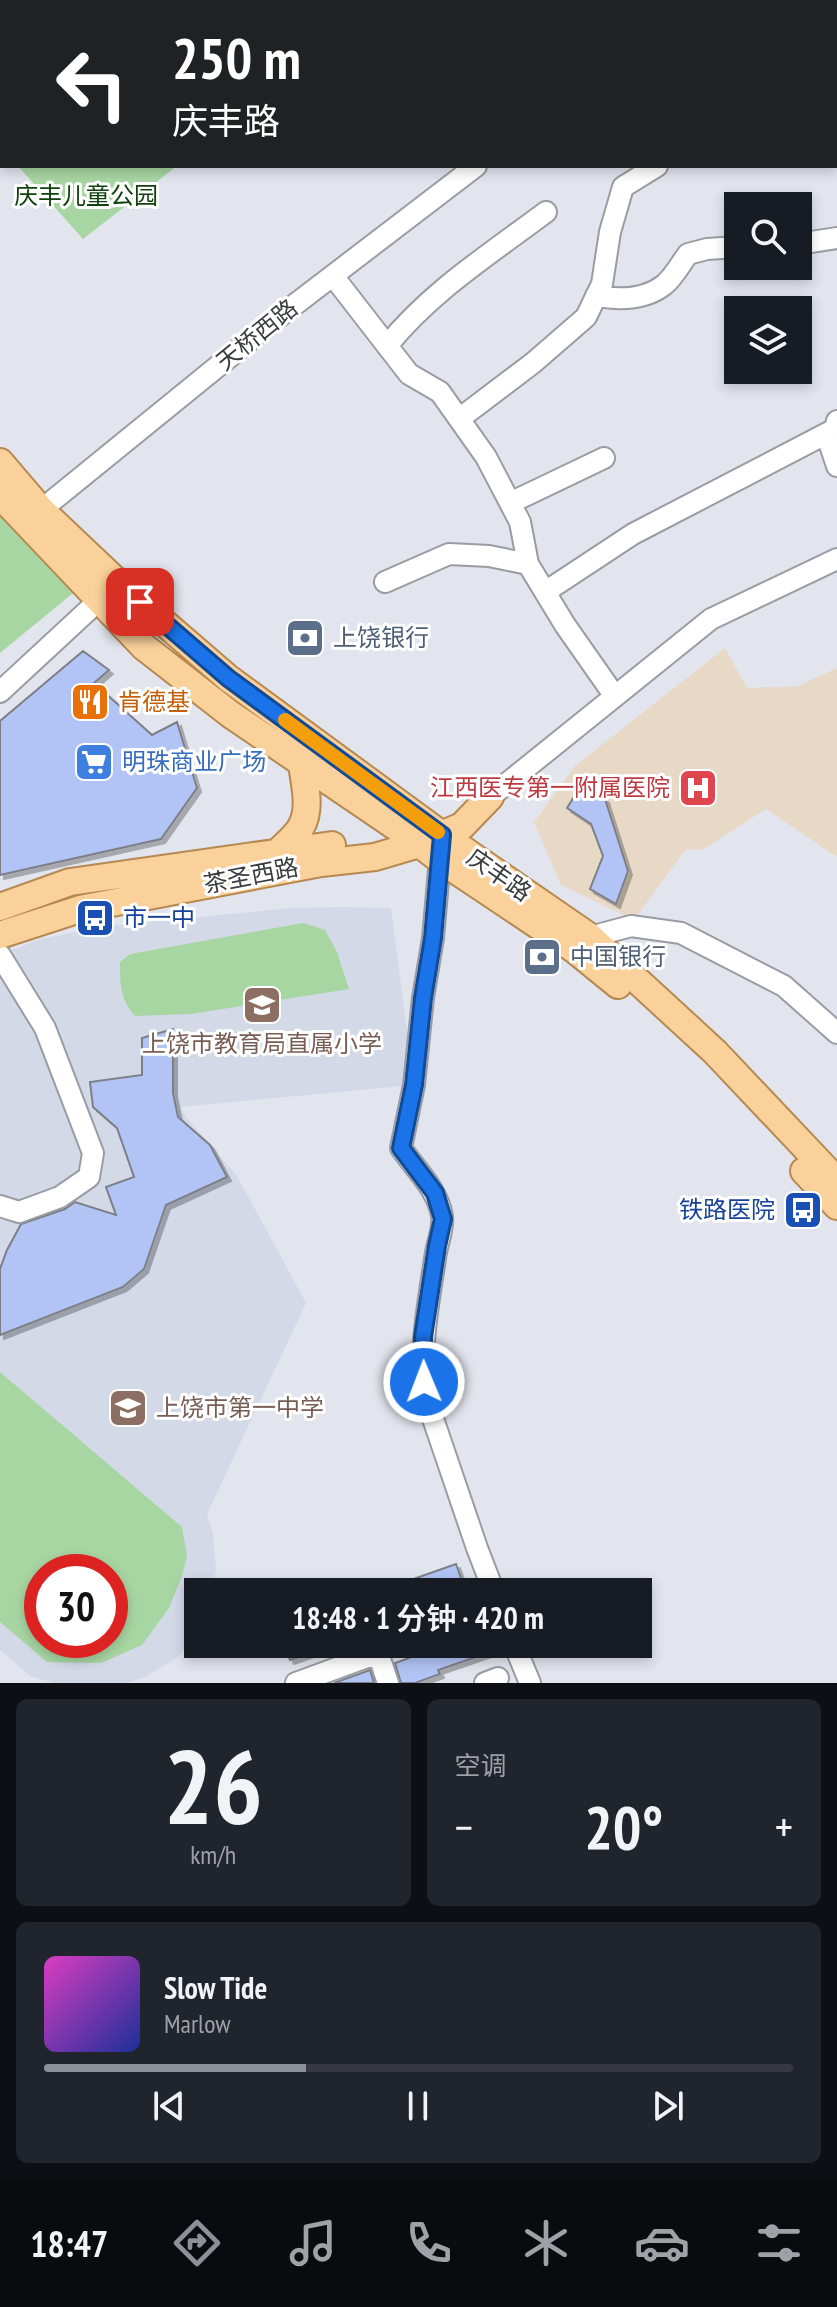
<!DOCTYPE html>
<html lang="zh">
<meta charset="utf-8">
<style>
body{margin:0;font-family:"PT Sans Narrow","Noto Sans SC",sans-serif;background:#20242c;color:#f1f3f6;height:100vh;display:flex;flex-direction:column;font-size:30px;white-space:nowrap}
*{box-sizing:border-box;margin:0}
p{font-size:26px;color:#9ea1a6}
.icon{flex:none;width:44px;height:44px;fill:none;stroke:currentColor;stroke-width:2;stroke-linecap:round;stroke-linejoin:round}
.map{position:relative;height:1683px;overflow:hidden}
.side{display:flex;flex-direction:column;gap:16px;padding:16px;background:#0d0f14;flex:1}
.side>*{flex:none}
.top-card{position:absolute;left:0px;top:0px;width:838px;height:168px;box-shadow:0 4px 12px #0003;background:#202124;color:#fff;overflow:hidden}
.tools{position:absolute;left:724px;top:192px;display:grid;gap:16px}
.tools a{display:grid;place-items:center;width:88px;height:88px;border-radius:0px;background:#171b24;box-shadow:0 4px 12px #0003;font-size:40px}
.speed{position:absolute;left:24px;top:1554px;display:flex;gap:16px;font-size:40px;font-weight:700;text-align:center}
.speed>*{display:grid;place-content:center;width:104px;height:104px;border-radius:50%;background:#171b24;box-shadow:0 4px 12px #0003;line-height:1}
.speed .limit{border:12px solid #d22;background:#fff;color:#111}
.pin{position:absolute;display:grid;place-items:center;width:68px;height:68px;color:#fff;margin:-34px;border-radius:16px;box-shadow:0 4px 12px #0006}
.me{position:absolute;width:88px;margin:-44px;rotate:359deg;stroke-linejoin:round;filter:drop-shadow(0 0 6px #0008)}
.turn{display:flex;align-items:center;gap:28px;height:168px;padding:0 40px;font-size:36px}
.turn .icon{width:104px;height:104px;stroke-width:2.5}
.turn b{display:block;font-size:56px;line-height:68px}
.big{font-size:60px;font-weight:600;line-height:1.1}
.side .card{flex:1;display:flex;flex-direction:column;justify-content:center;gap:12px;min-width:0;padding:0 28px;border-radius:12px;background:#20242c}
.side .dial{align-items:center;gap:0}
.dial b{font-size:104px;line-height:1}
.song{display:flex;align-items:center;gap:24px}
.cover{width:96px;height:96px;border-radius:12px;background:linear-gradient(135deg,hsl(310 70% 55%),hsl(230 70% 35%))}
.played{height:8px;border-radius:4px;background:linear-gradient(90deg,#8c9099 35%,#363941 35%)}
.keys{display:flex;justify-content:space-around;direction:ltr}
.heat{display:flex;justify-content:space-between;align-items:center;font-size:44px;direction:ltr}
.side .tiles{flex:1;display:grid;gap:16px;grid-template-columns:1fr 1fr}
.card:last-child{grid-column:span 2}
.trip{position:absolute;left:184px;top:1578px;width:468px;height:80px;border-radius:0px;background:#171b24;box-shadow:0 4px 12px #0003;font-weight:600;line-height:80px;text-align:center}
.dock{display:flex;height:128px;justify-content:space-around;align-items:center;background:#090b0e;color:#9ea1a6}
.dock .icon{width:56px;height:56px}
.dock .active{color:#8c9099}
.dock b{font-size:36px;color:#f1f3f6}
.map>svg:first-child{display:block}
.built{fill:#d4d9e8;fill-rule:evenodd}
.medical{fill:#e8d9c6}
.green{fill:#a8d6a3;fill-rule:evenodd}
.building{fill:#b2c4f6;stroke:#7c7f86;stroke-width:2;filter:url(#shadow)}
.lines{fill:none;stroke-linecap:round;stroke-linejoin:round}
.minor-casing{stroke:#999ca3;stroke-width:24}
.major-casing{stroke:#b68950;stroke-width:30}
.minor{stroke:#fff;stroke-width:20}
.major{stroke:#fbd19b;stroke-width:26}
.route-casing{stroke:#114b97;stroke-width:20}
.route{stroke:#1a73e8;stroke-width:14}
.slow{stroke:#f59e0b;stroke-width:14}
.labels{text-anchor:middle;stroke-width:6;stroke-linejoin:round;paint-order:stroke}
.park-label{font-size:24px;fill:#0f420d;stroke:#fff}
.street-label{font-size:24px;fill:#3b3c40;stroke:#fff}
.service-label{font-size:24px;fill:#4e5e75;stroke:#fff;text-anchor:start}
.food-label{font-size:24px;fill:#c56008;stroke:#fff;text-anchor:start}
.shop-label{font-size:24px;fill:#366cbe;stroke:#fff;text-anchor:start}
.health-label{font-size:24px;fill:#be3a42;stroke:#fff;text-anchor:end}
.transit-label{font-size:24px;fill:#164399;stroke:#fff;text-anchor:start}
.education-label{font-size:24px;fill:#785e54;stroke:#fff}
</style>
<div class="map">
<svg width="837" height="1683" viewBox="0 0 837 1683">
<defs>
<filter id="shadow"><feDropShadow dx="4" dy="4" stdDeviation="0" flood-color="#0004"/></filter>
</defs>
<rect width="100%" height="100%" fill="#e2e5ed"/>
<path class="built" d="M342 907 391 908 414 1085 180 1107 187 1118 237 1176 306 1303 207 1514 213 1534 216 1569 212 1592H198V1630L178 1657 147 1676 127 1683H54L30 1676 0 1650V955L40 939 105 926 291 908ZM42 1572H110V1640H42Z"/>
<path class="medical" d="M725 648 747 688 798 686 837 668V857L766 809 702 850 686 849 634 920 561 885 534 822 575 766Z"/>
<path class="green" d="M0 0H172V2H2V148L0 145Z
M18 166H177L83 239Z
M3 512 78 589 0 653V515Z
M303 923 325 930 337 952 349 989 191 1014 135 1016C120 1000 120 983 120 962L130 954Z
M0 1372 182 1527 187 1556 182 1576 169 1608 142 1645 101 1663 47 1662 0 1622ZM110 1572V1640H42V1572Z"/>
<path class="building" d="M83 651 109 670 94 683 152 735 177 722 197 788 161 839 0 875V721Z
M582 784 605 799 628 871 616 904 590 889 603 856 591 824 567 808Z
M173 1029V1093L178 1117 210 1145 227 1177 166 1205 144 1269 123 1287 0 1335V1269L7 1250 21 1224 65 1209 75 1202 116 1215 106 1187 134 1177 117 1128 93 1107 90 1082 142 1075V1038Z
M456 1564 466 1592H383L382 1590Z
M284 1644H331V1646L290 1660Z
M428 1644H501L502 1648 438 1670 440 1674 415 1683H401L395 1663 431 1650Z
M370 1670 374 1683H334Z"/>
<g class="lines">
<defs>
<path id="minor" d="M556 0 557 2
M755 2 759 0
M836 115H837
M836 137 837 139
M798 244 837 238
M333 276 409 374 440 392 486 457 520 522 528 564 565 625 614 695
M596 296C619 300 645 300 664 285 674 277 681 263 688 254L707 249 738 247
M387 346C430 292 490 254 546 212
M459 419 533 363 586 317 602 284 610 232 623 187 657 166
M830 445 837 466
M510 503 604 458
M41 510 276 319 476 166
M385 582 449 554 489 556 528 564
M545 592 633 534 835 429 837 421
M0 692 109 591
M490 797 711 619 837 559
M441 847 433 938 423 998 414 1085 401 1148C416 1170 438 1190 442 1216 444 1229 436 1246 435 1259 428 1306 418 1353 427 1401L477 1548 494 1592
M590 937 631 926 681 933 784 986 837 1033
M0 955 45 1028 93 1153 89 1177 60 1197 19 1212 0 1206
M514 1644 530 1683
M296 1683 378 1653 388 1683
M485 1683 498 1678"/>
<path id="major" d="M0 462 41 510 118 583 228 678 442 835 590 937 715 1052 837 1181
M0 495 144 647 230 714 408 835 439 859 575 950 618 985
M279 851C286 844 296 836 301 827 312 808 304 783 302 763
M0 907 70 882 332 845
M0 935 80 909 321 863 375 857 419 844 462 826 490 797
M804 1171 837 1206"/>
</defs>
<use href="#minor" class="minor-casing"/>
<use href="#major" class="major-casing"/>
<use href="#minor" class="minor"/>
<use href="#major" class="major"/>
</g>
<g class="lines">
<defs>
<path id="route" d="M140 602 228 678 442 835 433 938 423 998 414 1085 401 1148 435 1193 443 1219 437 1246 423 1337 424 1382"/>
</defs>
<use href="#route" class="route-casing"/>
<use href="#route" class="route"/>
<path class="slow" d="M285 720 438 832"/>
</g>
<defs>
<symbol id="bank-square" viewBox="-11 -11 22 22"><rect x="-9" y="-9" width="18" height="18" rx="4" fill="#5c6f8a" stroke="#fff"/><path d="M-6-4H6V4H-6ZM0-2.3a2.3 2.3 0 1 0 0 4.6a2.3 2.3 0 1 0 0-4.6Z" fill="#fff"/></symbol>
<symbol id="restaurant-square" viewBox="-11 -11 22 22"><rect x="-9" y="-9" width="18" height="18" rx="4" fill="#e8710a" stroke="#fff"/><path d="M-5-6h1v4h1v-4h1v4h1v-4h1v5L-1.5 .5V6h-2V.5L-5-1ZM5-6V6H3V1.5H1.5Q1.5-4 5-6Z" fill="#fff"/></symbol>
<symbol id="supermarket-square" viewBox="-11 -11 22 22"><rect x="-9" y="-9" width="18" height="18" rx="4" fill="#3f7fe0" stroke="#fff"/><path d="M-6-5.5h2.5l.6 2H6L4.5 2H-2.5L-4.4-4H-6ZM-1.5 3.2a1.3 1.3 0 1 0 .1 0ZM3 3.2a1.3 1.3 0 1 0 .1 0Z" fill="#fff"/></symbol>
<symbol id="hospital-square" viewBox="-11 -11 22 22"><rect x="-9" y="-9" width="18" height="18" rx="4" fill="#e0444e" stroke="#fff"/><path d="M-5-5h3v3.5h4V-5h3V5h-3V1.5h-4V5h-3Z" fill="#fff"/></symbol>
<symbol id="bus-square" viewBox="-11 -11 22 22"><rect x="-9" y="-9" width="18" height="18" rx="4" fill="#1a4fb4" stroke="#fff"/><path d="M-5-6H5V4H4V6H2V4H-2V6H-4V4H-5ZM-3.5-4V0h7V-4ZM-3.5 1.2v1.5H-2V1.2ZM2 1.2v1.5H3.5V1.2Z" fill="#fff"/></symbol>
<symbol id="school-square" viewBox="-11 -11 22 22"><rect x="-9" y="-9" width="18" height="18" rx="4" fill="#8d6e63" stroke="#fff"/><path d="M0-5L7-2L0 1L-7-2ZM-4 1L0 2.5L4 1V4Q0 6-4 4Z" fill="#fff"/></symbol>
</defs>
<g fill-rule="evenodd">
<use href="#bank-square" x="283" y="616" width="44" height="44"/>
<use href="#restaurant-square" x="68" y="680" width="44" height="44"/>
<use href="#supermarket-square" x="72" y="740" width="44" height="44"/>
<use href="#hospital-square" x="676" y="766" width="44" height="44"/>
<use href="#bus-square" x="73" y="896" width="44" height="44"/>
<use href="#bank-square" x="520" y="935" width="44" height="44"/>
<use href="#school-square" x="240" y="983" width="44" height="44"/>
<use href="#bus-square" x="781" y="1188" width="44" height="44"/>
<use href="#school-square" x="106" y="1386" width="44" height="44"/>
</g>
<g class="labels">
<g class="park-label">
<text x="86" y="204">庆丰儿童公园</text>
</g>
<g class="street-label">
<text transform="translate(257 335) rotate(-39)" y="8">天桥西路</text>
<text transform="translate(499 875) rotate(35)" y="8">庆丰路</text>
<text transform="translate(251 876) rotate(-11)" y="8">茶圣西路</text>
</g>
<g class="service-label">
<text x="333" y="646">上饶银行</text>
<text x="570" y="965">中国银行</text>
</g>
<g class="food-label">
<text x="118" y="710">肯德基</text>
</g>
<g class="shop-label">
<text x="122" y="770">明珠商业广场</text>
</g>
<g class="health-label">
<text x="670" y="796">江西医专第一附属医院</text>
</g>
<g class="transit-label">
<text x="123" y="926">市一中</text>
<text x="775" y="1218" text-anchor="end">铁路医院</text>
</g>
<g class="education-label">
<text x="262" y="1052">上饶市教育局直属小学</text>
<text x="156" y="1416" text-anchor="start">上饶市第一中学</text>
</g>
</g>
</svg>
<div class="tools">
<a><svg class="icon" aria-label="search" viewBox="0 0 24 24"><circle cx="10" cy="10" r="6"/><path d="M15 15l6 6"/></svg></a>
<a><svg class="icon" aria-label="layers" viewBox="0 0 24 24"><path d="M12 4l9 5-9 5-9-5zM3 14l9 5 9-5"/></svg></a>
</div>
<div class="speed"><div class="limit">30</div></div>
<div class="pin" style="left:140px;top:602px;background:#d93025"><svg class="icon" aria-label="arrive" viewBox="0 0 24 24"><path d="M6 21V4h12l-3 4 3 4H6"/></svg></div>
<svg class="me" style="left:424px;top:1382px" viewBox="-20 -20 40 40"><circle r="17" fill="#1a73e8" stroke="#fff" stroke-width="3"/><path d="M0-11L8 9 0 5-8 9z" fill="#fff"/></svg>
<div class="trip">18:48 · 1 分钟 · 420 m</div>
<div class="top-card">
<div class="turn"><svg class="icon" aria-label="left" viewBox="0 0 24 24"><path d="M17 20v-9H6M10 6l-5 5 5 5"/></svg><div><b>250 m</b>庆丰路</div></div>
</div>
</div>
<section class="side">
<div class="tiles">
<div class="card dial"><b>26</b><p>km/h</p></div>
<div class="card"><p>空调</p>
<div class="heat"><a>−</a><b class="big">20°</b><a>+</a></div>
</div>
<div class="card">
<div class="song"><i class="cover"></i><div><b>Slow Tide</b><p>Marlow</p></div></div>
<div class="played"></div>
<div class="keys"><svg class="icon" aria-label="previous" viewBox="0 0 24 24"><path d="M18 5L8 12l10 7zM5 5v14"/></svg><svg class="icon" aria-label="pause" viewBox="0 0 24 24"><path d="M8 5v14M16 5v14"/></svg><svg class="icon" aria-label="next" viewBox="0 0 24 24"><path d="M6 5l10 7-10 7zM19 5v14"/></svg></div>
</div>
</div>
</section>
<nav class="dock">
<b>18:47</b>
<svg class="icon active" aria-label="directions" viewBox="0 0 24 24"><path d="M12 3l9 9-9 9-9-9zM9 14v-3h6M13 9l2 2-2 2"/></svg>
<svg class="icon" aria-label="music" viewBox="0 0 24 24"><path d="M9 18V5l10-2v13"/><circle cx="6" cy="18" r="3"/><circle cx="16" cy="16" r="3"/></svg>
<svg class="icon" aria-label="phone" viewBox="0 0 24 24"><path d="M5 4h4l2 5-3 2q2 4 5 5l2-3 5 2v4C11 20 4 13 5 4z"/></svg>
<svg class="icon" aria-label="climate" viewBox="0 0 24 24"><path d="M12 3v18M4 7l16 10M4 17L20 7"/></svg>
<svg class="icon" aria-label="car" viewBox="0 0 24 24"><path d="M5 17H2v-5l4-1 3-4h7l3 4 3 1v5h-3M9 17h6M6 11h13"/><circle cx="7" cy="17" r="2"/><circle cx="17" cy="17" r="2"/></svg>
<svg class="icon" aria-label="filters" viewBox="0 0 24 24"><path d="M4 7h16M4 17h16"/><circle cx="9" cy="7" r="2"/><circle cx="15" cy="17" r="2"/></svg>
</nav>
